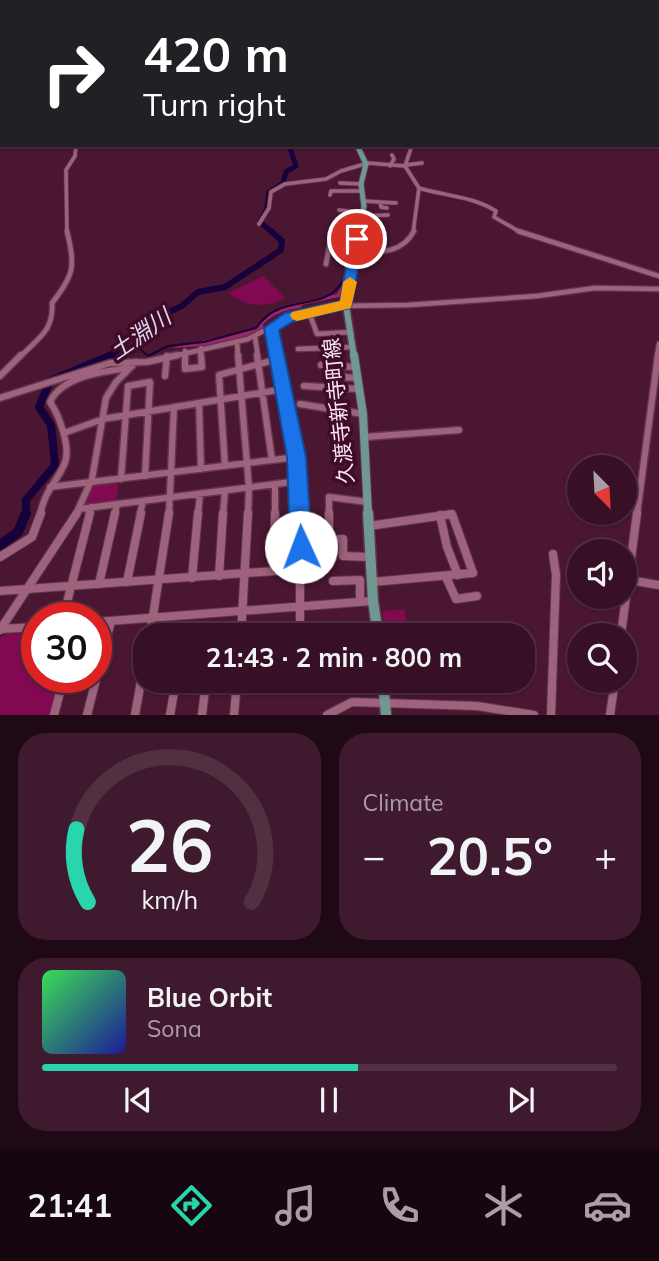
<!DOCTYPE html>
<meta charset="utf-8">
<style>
body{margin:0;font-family:Mulish,"Noto Sans JP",sans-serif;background:#3f192d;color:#f1f3f6;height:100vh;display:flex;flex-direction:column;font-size:26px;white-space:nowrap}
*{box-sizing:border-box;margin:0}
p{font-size:23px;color:#ab9da7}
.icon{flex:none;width:38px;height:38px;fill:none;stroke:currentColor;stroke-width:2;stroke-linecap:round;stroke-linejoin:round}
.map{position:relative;height:715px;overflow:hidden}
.side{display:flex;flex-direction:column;gap:18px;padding:18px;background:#1f0914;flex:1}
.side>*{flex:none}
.top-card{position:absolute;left:0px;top:0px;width:660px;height:147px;box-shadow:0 2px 5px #0004,0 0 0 2px #523042;background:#202124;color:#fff;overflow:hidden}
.needle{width:46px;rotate:156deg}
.controls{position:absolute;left:567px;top:455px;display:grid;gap:14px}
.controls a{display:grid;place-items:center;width:70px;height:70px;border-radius:50%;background:#381025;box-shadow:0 2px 5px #0004,0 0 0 2px #523042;font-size:35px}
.speed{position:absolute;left:21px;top:602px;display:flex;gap:14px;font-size:35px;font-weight:700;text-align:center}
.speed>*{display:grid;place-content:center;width:91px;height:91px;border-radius:50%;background:#381025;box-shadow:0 2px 5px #0004,0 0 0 2px #523042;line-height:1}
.speed .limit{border:10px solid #d22;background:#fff;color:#111}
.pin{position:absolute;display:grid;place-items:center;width:60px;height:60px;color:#fff;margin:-30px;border:4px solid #fff;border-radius:50%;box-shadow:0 2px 7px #0007}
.me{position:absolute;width:77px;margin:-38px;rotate:358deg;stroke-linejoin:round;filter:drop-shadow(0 0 5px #0008)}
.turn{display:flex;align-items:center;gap:24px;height:147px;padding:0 28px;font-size:32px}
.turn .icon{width:91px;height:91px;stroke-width:2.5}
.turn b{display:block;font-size:49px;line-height:60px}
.big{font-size:52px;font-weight:700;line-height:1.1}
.side .widget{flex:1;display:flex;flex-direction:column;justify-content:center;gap:10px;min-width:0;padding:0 24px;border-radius:28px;background:#3f192d}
.side .dial{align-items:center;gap:0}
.dial svg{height:182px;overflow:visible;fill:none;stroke:#523042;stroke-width:7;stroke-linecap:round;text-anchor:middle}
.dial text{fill:#f1f3f6;stroke:none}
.song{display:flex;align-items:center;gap:21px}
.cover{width:84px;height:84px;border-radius:10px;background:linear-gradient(135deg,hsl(130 70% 55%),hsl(240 70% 35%))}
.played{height:7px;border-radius:4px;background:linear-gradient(90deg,#28d5ad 55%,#523042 55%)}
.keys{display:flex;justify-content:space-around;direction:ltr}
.heat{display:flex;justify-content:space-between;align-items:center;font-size:38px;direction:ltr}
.side .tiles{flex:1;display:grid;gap:18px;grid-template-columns:1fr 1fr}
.widget:last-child{grid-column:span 2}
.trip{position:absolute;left:133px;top:623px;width:402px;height:70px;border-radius:28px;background:#381025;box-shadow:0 2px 5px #0004,0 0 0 2px #523042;font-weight:700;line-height:70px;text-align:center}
.menu{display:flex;height:112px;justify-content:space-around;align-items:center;background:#16060f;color:#ab9da7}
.menu .icon{width:49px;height:49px}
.menu .current{color:#28d5ad}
.menu b{font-size:32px;color:#f1f3f6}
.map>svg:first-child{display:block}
.green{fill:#830852}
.forest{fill:#9d2466}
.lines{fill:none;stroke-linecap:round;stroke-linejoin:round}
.stream{stroke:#17013b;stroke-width:2}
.river-far3{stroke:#17013b;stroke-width:5}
.river-far2{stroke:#17013b;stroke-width:6}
.river-far1{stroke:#17013b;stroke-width:8}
.river{stroke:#17013b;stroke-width:10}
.minor-far4-casing{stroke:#5f374c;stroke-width:3.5}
.minor-far3-casing{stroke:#5f374c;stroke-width:5}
.minor-far2-casing{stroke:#5f374c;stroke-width:7}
.minor-far1-casing{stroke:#5f374c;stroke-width:9}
.minor-casing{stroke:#5f374c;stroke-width:10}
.major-far3-casing{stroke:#5f374c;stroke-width:7}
.major-far2-casing{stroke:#5f374c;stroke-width:9}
.major-far1-casing{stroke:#5f374c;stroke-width:10}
.major-casing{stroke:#5f374c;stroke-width:13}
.minor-far4{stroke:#9f627d;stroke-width:2.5}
.minor-far3{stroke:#9f627d;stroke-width:3.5}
.minor-far2{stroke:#9f627d;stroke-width:4.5}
.minor-far1{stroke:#9f627d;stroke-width:6}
.minor{stroke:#9f627d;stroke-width:8}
.major-far3{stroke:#709790;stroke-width:5}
.major-far2{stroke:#709790;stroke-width:6}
.major-far1{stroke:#709790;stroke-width:8}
.major{stroke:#709790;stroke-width:10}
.route{fill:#1a73e8;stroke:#114b97;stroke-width:2}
.slow{fill:#f59e0b}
.labels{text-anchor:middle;stroke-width:7;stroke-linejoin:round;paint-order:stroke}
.street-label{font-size:21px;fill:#fbe5ee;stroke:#3f0b27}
.water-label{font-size:23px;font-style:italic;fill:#dad6f3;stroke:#3f0b27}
</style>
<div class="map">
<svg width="659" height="715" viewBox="0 0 659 715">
<rect width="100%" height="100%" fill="#4b1631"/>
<path class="green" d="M263 276 285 298C265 309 245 306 228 293Z
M119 480 116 501 85 505 93 485Z
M404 609 409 635H386L382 611Z
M37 632V677H62L51 715H0V638L6 634Z"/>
<path class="forest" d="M345 280 347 282 343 296 302 305 301 308C285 310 275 313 263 324L264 331C235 343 202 347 171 348L255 329 275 310 337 294Z"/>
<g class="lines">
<path class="stream" d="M291 2 293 0
M131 337 139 339 141 350 148 356 168 346 204 342 256 328C282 290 324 316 344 279"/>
<path class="river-far3" d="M273 233 260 222 267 208 269 192 283 183 286 172 296 166 289 145"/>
<path class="river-far2" d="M110 357 131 337 160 316 182 306 198 292 225 287 281 250 282 241 271 231"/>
<path class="river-far1" d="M26 514V500L55 465 51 425 39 407 50 381 112 355"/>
<path class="river" d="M0 545 18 532 26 513"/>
<defs>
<path id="minor-far4" d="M371 1H381
M2 2H5
M393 2H397
M0 45 2 43"/>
<path id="minor-far3" d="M406 165 422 163
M390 166 394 159 392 155
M405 166 412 145
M405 166 419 188 413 233
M340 183 361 184
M419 188C445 196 472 196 496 211L494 217 522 233
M330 195 331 191H362
M364 201 396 203
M380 202 381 207 387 208
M339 210 363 213
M362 216 388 215
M259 224 269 208 271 192 285 184 326 179 341 171 368 163 405 166
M67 233 66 170 75 156 76 145
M339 233 349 227 359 228"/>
<path id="minor-far2" d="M518 231 659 276
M356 252C379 252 402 254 414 231
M326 264 331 238 342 231
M309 312 317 334 351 332
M271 328 276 357
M255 337 258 357
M237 341 238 357
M201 348V357
M298 349 353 347
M185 351V357
M20 357C38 338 54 331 52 303 75 274 75 266 67 231
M170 357 248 339 290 317 338 306 408 305 537 296 595 288 659 289
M657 357 659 344"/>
<path id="minor-far1" d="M185 355V369L202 367 201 355
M238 355 249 488 248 514
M257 355 272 460
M276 355 299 481 300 514
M321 365 355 367
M0 376 21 355
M165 376 167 356
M342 377 357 378
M304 386 359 389
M0 398 110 363 147 362 178 355
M199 403 201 469
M300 404 363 414
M64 433 103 419 284 389
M365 437 459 430
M225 466 219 375 278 359
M121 479 128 386 150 382 145 476
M50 487 297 457
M79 509 299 481
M40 514C46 489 54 486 64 465 72 449 59 415 50 402 62 376 104 371 130 368
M76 514 92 479 106 398 116 382 136 362
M89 514 91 507
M115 514 117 504
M140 514 143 501
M169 514 174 407
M198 514 200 494
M223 514 225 491
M275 514V485
M329 514V497L368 502
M449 514H452
M637 514 658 355"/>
<path id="minor" d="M300 513V635
M329 513V540L343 539V556L370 557
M440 515 447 547 458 575
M369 526 452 514 473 573 372 582
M0 557 32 537 41 513
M274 571 275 513
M219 576 223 513
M446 577 456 599 477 596
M192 578 198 513
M629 580 659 585
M333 581 360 580V602
M127 582 141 513
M99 584 115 513
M0 591 302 569
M63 618 90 513
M96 622 372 601
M0 629 37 627
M0 630 77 513
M150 635 169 513
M241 635 248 513
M621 635 637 513
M54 715 64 677
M87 715 111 621
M135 715 145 659
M170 715 176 681
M202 715 206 681
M234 715 237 681
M327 715 352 702 477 706 534 715
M551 715 556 575 553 554
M610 715 615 681"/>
<path id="major-far3" d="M357 145 366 164 361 184 364 206 359 233"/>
<path id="major-far2" d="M354 357 346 305 359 231"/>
<path id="major-far1" d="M354 355 363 414 368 514"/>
<path id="major" d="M368 513 373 601 378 635
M383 681 386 715"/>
</defs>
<use href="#minor-far4" class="minor-far4-casing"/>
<use href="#minor-far3" class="minor-far3-casing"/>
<use href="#minor-far2" class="minor-far2-casing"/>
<use href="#minor-far1" class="minor-far1-casing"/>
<use href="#minor" class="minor-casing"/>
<use href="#major-far3" class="major-far3-casing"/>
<use href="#major-far2" class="major-far2-casing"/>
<use href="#major-far1" class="major-far1-casing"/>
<use href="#major" class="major-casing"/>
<use href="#minor-far4" class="minor-far4"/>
<use href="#minor-far3" class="minor-far3"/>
<use href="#minor-far2" class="minor-far2"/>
<use href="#minor-far1" class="minor-far1"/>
<use href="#minor" class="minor"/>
<use href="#major-far3" class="major-far3"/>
<use href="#major-far2" class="major-far2"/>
<use href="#major-far1" class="major-far1"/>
<use href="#major" class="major"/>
</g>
<path class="route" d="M357 235 363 239 351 308 294 321 279 330 306 457 312 547 308 555 301 558 294 555 290 547 287 457 264 328 285 313 340 301 351 239Z"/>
<path class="slow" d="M350 277 357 282 351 308 297 321 292 319 290 315 292 312 340 301 343 282Z"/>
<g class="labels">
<g class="street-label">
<text transform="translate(339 411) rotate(-96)" y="7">久渡寺新寺町線</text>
</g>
<g class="water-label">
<text transform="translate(140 334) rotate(-35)" y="8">土淵川</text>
</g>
</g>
</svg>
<div class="controls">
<a><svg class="needle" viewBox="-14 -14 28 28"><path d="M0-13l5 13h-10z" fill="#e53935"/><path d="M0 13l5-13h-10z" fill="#ab9da7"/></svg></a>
<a><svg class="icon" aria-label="sound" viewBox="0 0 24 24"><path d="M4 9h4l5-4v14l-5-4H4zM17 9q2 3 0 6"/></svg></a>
<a><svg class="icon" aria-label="search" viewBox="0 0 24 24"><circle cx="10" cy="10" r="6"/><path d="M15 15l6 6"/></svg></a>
</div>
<div class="speed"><div class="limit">30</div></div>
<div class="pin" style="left:357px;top:239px;background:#d93025"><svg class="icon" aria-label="arrive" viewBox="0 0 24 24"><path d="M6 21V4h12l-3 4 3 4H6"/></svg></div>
<svg class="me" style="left:301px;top:547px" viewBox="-20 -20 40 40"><circle r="19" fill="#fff"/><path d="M0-13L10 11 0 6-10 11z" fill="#1a73e8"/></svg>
<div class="trip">21:43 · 2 min · 800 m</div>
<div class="top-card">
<div class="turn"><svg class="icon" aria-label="right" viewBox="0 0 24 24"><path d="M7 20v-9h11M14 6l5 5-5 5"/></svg><div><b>420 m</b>Turn right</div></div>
</div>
</div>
<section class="side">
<div class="tiles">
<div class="widget dial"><svg viewBox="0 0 100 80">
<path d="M14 69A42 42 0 1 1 86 69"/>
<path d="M14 69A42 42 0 0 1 9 37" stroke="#28d5ad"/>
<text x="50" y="56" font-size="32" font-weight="700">26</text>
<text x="50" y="72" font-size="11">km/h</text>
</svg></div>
<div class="widget"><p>Climate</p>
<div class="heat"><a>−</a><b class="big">20.5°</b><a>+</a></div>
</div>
<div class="widget">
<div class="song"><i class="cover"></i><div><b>Blue Orbit</b><p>Sona</p></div></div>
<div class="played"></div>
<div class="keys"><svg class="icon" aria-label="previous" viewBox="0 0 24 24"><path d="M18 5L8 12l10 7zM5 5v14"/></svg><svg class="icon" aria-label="pause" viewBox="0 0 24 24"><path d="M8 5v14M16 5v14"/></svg><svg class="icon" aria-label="next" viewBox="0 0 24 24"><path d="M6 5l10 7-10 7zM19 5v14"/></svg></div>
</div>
</div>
</section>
<nav class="menu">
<b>21:41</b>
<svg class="icon current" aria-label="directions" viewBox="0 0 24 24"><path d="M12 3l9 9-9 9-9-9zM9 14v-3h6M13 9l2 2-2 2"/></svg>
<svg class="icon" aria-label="music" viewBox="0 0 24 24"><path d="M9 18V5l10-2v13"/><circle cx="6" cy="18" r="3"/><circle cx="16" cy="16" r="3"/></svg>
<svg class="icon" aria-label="phone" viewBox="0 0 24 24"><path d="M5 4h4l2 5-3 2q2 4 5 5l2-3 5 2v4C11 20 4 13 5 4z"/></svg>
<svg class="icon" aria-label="climate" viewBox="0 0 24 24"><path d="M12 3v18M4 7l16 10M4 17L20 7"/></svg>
<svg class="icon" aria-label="car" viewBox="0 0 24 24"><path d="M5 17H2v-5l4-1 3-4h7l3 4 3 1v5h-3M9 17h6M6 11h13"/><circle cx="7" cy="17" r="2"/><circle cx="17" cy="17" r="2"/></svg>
</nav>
